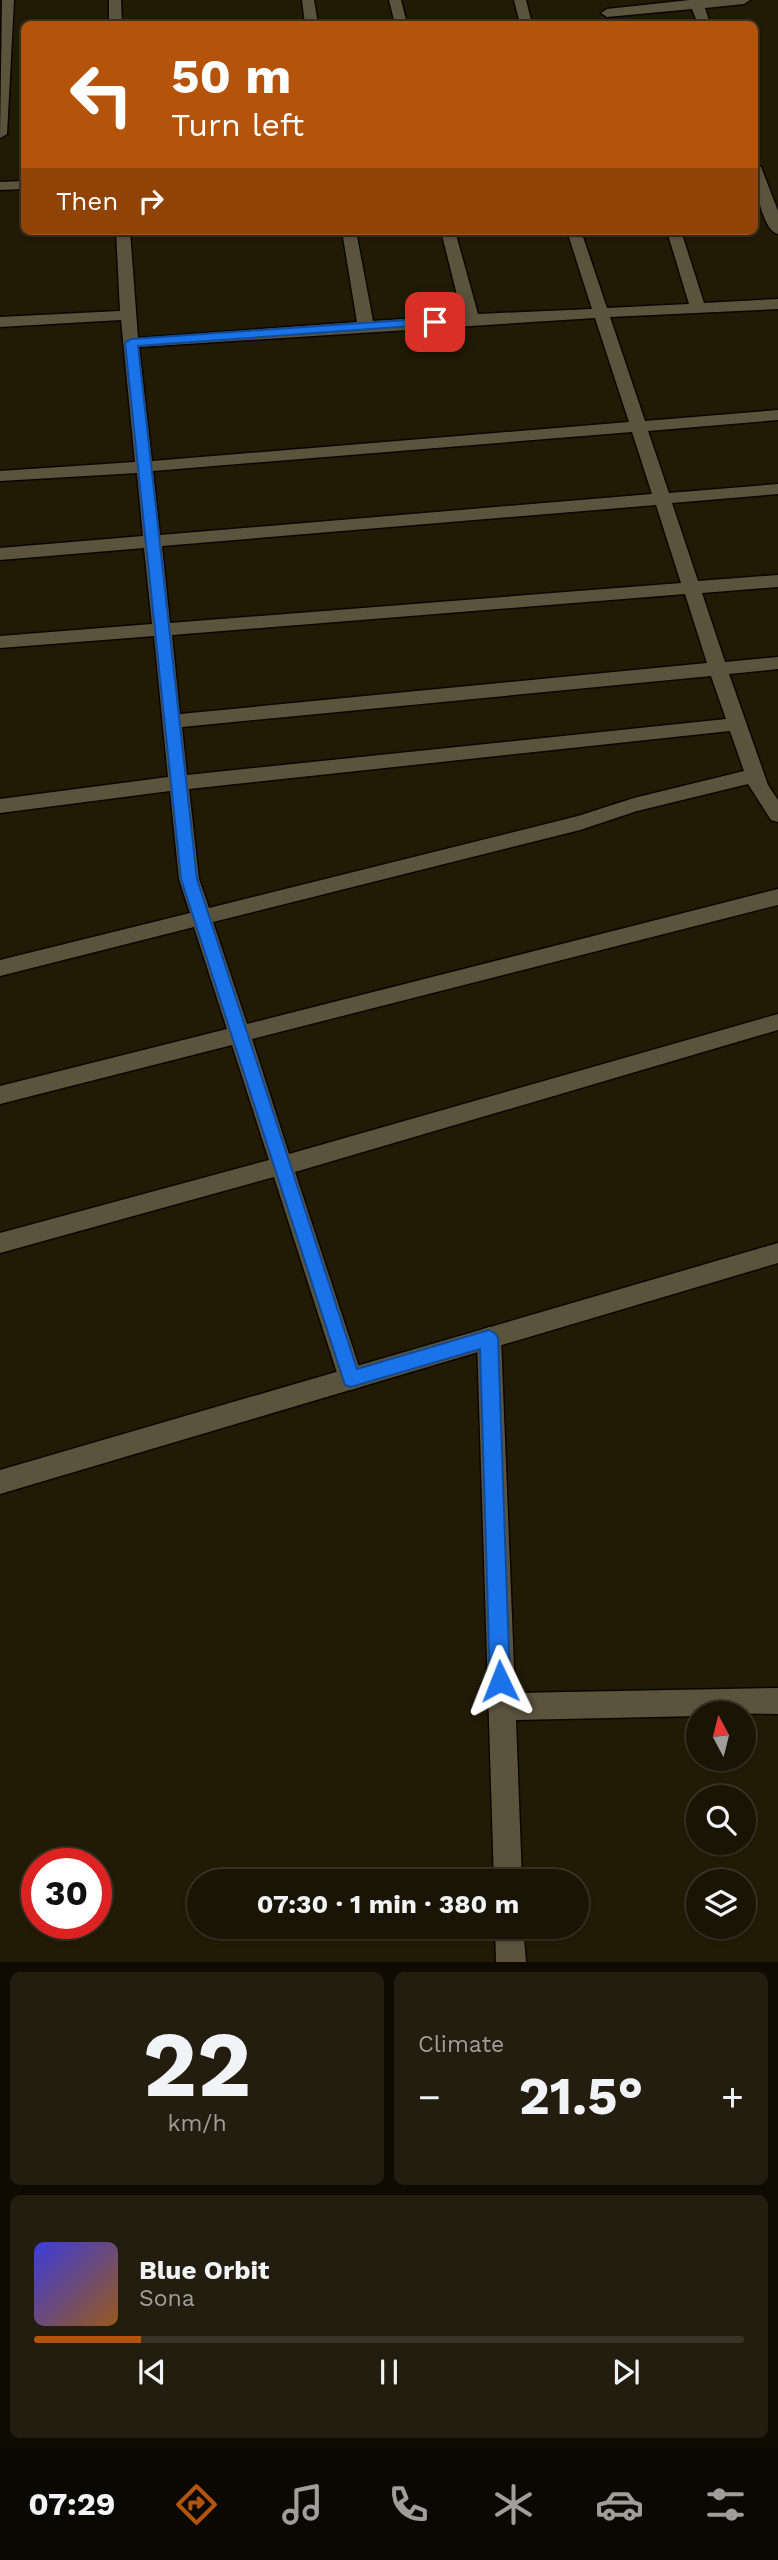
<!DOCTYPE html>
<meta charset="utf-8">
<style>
body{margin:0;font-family:"Work Sans",sans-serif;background:#221d0e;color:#f1f3f6;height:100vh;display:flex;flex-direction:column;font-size:26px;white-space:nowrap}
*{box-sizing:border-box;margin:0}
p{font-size:23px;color:#9f9e9a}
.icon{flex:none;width:38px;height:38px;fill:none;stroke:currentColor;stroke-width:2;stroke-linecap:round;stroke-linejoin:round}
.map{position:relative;height:1962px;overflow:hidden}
.drawer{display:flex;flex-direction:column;gap:10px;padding:10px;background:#0e0b02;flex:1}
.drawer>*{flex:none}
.top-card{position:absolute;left:21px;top:21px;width:737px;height:214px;border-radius:10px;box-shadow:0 2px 5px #0004,0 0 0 2px #373326;background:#b45309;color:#fff;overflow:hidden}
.needle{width:46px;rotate:353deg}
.controls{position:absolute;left:686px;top:1701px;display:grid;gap:14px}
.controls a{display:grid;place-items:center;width:70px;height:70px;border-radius:50%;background:#191404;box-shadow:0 2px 5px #0004,0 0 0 2px #373326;font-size:35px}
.speed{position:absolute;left:21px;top:1848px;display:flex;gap:14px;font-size:35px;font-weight:700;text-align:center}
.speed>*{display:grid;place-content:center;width:91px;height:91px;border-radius:50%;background:#191404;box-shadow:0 2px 5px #0004,0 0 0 2px #373326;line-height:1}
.speed .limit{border:10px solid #d22;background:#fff;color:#111}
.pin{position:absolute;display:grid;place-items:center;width:60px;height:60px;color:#fff;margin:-30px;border-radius:14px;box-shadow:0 4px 10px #0006}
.me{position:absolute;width:77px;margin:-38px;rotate:358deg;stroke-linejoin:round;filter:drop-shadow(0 0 5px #0008)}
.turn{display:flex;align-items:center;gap:24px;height:147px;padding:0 35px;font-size:32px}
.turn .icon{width:91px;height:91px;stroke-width:2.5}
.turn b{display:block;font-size:49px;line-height:60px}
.then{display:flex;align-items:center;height:66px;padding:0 35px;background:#0003;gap:14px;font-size:26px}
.big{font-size:52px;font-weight:700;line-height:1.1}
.drawer .card{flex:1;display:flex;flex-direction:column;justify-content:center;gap:10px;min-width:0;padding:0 24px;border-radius:10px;background:#221d0e}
.drawer .dial{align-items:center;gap:0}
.dial b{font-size:91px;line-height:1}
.song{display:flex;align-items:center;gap:21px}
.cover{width:84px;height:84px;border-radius:10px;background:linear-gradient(135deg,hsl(240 70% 55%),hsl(30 70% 35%))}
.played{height:7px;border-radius:4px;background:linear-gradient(90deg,#b45309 15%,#373326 15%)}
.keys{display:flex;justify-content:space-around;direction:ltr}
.heat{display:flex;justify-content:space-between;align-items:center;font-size:38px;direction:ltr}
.drawer .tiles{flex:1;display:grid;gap:10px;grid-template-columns:1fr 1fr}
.card:last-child{grid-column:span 2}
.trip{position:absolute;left:187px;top:1869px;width:402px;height:70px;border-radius:35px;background:#191404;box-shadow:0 2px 5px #0004,0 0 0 2px #373326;font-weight:700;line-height:70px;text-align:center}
.menu{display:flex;height:112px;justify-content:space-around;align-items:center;background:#0a0802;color:#9f9e9a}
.menu .icon{width:49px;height:49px}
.menu .current{color:#b45309}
.menu b{font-size:32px;color:#f1f3f6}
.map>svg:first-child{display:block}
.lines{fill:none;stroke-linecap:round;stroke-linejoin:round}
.street-casing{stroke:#0b0600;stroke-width:3}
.secondary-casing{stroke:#0b0600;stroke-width:3}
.street{fill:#5b543d;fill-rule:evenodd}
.secondary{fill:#5b543d;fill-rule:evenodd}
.route{fill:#1a73e8;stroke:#114b97;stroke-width:2}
</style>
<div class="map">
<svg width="778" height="1962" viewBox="0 0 778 1962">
<rect width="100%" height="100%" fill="#211b05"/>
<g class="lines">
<defs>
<path id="street" d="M2 0H14L7 134 0 138Z
M109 0H121L122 24H109Z
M302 0H314L318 24H305Z
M389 0H401L407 24H395Z
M514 0H526L532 24H520Z
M690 0H750L744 4 705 8 710 24H698L692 9 607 17 601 13 607 9Z
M754 163 761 167 778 211V234C761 230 754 179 754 163Z
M24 181V189L0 190V182Z
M116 231H130L138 338 357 322 342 231H356L373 321 462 315 441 231H455L478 314 592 309 567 231H581L607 308 689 304 667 231H681L704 303 778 299V309L610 317 645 421 778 410V420L648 431 669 493 778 484V494L672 503 698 581 778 575V587L702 593 725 662 778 657V669L729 674 768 785 778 800V822L771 820 748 784 637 811 580 830 213 922 247 1024 778 889V905L252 1039 289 1154 778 1014V1030L295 1172 363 1379 360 1387 351 1390 342 1387 339 1379 274 1177 0 1253V1233L269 1160 232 1045 0 1104V1086L227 1029 194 927 0 976V960L190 913 179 879 170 791 0 813V799L168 777 154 636 0 648V636L152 624 144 548 0 560V548L143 536 137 473 0 481V471L135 462 121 320 0 327V317L120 311ZM595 318 629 422 152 461 139 347ZM632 432 652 494 160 535 153 471ZM656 505 681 583 170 623 162 546ZM685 594 707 663 180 714 172 635ZM711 676 726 719 187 775 182 727ZM730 731 744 771 634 798 578 816 209 908 199 879 189 789Z
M489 1327 497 1330 501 1338 515 1693 778 1688V1714L698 1713V1716L516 1720 522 1881H494L477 1338 481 1330Z
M495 1927H523L526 1962H496Z"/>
<path id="secondary" d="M778 1243V1263L0 1494V1470Z"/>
</defs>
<use href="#street" class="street-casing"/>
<use href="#secondary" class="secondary-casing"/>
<use href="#street" class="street"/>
<use href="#secondary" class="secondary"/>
</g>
<path class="route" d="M435 318 440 319V324L138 346 197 879 357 1369 489 1330 495 1333 498 1338 510 1681 507 1688 500 1691 493 1688 490 1681 480 1349 351 1387 345 1385 181 879 125 343 131 339Z"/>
</svg>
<div class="controls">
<a><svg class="needle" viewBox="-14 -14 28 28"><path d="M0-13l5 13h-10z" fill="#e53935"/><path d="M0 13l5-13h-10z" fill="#9f9e9a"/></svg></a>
<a><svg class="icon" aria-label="search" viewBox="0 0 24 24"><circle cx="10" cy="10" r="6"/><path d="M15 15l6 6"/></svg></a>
<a><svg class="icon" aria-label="layers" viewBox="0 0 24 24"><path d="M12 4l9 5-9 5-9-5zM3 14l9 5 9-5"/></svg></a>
</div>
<div class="speed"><div class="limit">30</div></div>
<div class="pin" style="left:435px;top:322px;background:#d93025"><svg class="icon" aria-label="arrive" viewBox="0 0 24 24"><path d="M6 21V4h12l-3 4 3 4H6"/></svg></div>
<svg class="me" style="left:500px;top:1681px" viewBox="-20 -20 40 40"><path d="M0-17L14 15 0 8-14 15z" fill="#1a73e8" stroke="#fff" stroke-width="4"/></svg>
<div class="trip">07:30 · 1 min · 380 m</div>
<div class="top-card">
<div class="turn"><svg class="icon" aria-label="left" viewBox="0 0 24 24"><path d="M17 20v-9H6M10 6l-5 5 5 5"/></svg><div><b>50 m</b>Turn left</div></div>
<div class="then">Then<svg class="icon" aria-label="right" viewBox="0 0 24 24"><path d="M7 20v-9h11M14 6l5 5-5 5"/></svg></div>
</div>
</div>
<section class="drawer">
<div class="tiles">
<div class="card dial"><b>22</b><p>km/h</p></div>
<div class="card"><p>Climate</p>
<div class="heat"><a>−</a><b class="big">21.5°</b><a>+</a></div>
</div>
<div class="card">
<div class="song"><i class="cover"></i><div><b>Blue Orbit</b><p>Sona</p></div></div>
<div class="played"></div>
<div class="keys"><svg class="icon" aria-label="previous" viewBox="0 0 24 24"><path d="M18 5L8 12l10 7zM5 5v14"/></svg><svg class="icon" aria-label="pause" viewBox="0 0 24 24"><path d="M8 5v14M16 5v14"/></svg><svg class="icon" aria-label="next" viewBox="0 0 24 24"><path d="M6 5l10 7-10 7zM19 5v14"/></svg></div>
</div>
</div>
</section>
<nav class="menu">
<b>07:29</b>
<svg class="icon current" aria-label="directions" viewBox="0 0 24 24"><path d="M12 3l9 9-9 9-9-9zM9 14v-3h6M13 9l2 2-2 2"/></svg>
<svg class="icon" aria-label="music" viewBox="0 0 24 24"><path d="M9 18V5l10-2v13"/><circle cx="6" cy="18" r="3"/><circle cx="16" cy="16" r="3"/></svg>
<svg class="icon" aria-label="phone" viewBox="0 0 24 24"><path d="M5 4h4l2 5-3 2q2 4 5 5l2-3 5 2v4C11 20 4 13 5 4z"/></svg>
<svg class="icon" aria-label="climate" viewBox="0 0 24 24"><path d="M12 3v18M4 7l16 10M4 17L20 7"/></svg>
<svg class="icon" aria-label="car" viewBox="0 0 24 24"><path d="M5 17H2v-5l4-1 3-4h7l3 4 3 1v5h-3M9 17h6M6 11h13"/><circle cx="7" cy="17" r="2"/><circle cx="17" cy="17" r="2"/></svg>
<svg class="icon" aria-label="filters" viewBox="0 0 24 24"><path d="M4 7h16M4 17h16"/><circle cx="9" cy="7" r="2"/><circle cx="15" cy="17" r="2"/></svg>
</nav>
